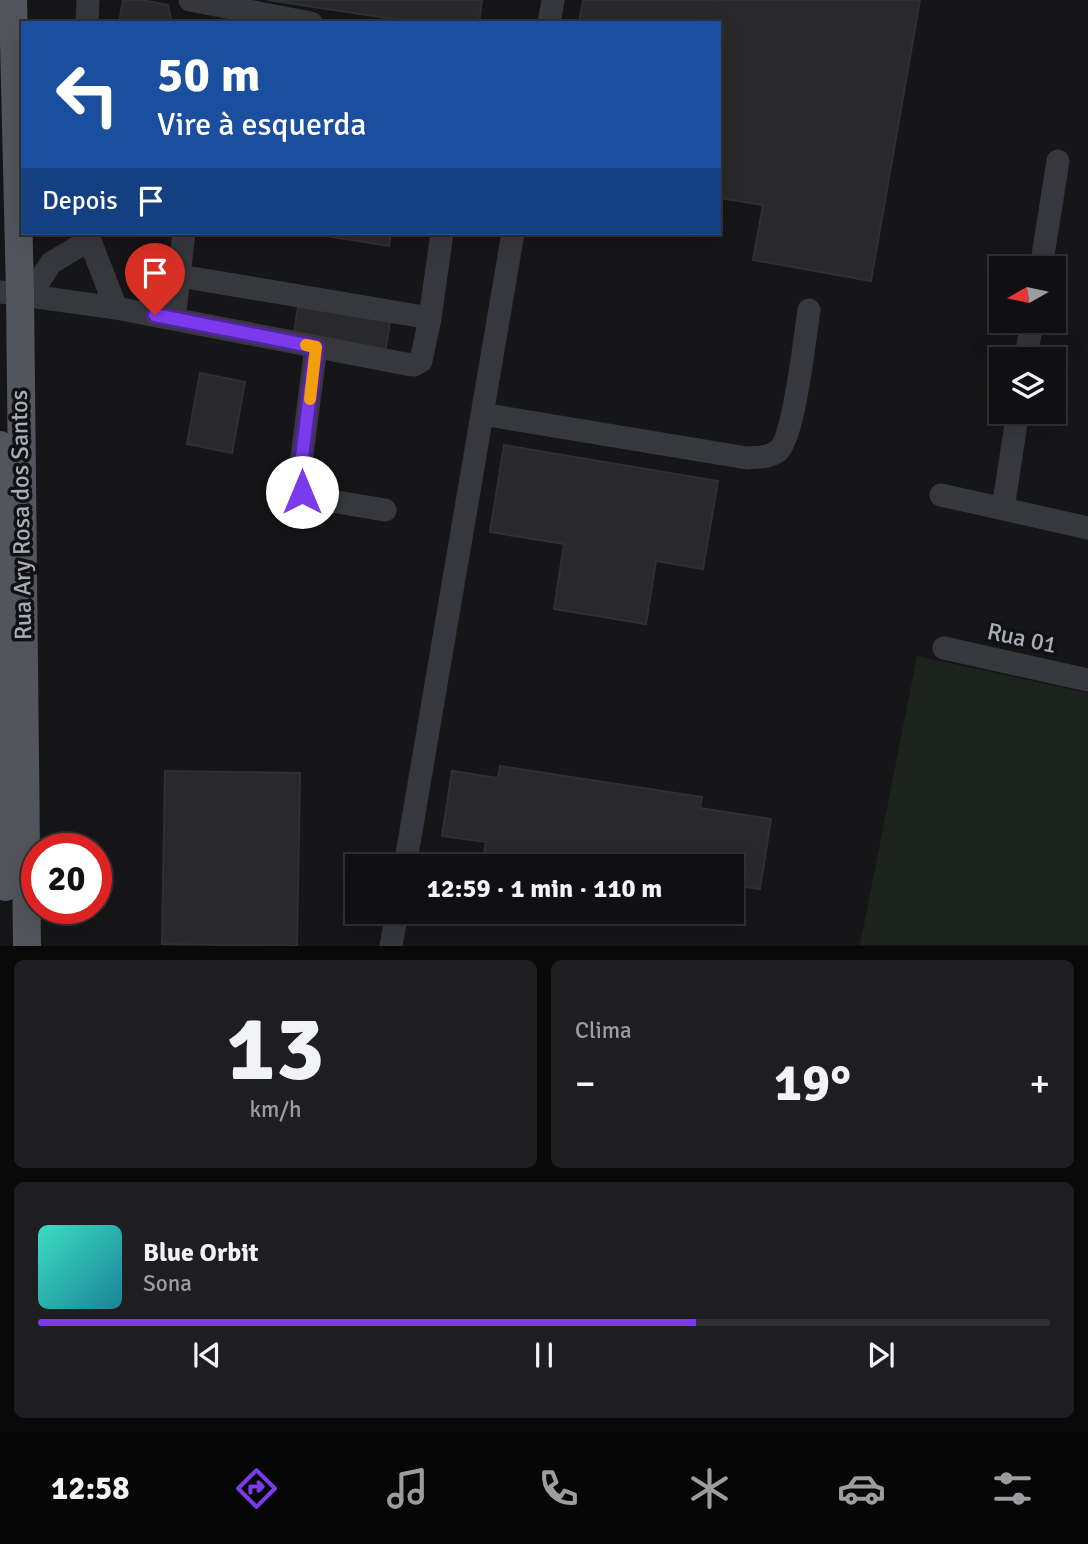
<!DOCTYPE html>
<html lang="pt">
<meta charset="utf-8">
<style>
body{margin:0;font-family:Signika,sans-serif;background:#1e1e20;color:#f1f3f6;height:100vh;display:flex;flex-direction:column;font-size:26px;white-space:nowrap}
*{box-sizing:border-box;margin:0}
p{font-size:23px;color:#9c9d9f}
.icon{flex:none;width:38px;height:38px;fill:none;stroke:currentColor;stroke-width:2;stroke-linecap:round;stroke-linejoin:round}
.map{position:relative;height:946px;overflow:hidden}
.side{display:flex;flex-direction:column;gap:14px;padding:14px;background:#09090a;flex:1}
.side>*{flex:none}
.banner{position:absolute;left:21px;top:21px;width:700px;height:214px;border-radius:0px;box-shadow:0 7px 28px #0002,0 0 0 2px #303032;background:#1a4fa0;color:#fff;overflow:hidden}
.needle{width:46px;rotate:261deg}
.buttons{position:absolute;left:989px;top:256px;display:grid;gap:14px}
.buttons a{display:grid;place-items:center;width:77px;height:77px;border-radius:0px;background:#101012;box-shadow:0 7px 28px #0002,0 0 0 2px #303032;font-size:35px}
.speed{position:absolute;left:21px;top:833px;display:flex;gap:14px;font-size:35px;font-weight:700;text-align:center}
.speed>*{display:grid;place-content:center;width:91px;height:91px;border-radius:50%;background:#101012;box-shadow:0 7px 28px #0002,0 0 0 2px #303032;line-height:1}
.speed .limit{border:10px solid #d22;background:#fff;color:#111}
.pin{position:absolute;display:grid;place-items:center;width:60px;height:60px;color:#fff;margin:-72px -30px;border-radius:50% 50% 50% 0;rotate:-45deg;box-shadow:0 0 7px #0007}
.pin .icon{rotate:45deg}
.me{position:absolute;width:77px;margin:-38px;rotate:0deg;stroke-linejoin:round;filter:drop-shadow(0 0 5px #0008)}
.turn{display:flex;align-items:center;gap:24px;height:147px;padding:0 21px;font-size:32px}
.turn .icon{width:91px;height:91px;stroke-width:2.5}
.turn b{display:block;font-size:49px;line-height:60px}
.then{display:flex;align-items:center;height:66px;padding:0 21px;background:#0003;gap:14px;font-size:26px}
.big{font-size:52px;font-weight:800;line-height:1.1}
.side .widget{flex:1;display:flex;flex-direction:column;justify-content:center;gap:10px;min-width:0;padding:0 24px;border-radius:10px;background:#1e1e20}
.side .dial{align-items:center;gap:0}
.dial b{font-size:91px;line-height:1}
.song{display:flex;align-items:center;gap:21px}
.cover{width:84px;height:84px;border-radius:10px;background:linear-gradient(135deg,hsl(170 70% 55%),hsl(190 70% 35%))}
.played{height:7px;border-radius:4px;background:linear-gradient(90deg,#7c3aed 65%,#303032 65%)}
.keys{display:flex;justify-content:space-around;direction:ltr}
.heat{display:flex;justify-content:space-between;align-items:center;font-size:38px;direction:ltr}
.side .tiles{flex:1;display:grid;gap:14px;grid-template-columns:1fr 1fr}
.widget:last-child{grid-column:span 2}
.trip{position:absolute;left:345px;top:854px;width:399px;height:70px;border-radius:0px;background:#101012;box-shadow:0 7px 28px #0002,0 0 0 2px #303032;font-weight:800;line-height:70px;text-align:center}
.tab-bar{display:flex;height:112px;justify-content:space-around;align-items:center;background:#060607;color:#9c9d9f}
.tab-bar .icon{width:49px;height:49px}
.tab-bar .on{color:#7c3aed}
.tab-bar b{font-size:32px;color:#f1f3f6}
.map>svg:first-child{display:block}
.green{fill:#1c231d}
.building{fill:#29292c;stroke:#303034;stroke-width:2}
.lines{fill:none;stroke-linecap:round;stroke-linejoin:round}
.minor{stroke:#37383d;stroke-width:23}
.major{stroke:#53555c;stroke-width:28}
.route-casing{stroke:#51269a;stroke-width:18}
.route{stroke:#7c3aed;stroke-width:12}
.slow{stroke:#f59e0b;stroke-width:12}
.labels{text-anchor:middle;stroke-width:7;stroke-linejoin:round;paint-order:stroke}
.street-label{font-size:24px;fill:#a8adb8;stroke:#111113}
</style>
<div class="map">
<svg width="1088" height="946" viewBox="0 0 1088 946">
<rect width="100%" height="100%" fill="#161618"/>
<path class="green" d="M917 656 1088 693V945H860Z"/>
<path class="building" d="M123 0H142L168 5 172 23H119Z
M268 0H482L479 23H419Z
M583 0H920L871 281 753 260 763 205 719 198V23H579Z
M328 233H391L389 246 327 236Z
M298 307 390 322 385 353 293 338Z
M200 373 245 382 232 453 187 444Z
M504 445 718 481 703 569 656 561 646 624 554 609 564 544 490 532Z
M500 766 702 797 700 808 771 819 760 889 732 885V866H497L482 864 486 842 442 836 452 771 498 778Z
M165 771 300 773 297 946 162 944Z"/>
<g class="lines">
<path class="minor" d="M190 0 311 23
M87 23 88 0
M549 23 553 0
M87 233 116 308
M1041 268 1058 161
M0 292 116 308 406 364 414 365 421 361 430 318 180 276
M30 295 51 263 89 240
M430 318 442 233
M174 319 184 233
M316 347 299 479 302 492 313 498 385 510
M1026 359 1032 320
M482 414 747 458C758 457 768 458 778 451 794 438 805 336 809 310
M941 495 1088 528
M1003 509 1018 411
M944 648 1088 680
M405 866 513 233
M391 946 397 912"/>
<path class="major" d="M13 0 20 293 27 946
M0 445 5 887"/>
</g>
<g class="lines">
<defs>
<path id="route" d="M155 315 316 347 299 480 302 492"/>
</defs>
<use href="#route" class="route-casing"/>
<use href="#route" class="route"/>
<path class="slow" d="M306 345 316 347 310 399"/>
</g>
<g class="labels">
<g class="street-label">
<text transform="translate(21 515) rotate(-91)" y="8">Rua Ary Rosa dos Santos</text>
<text transform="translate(1022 638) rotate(12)" y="8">Rua 01</text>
</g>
</g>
</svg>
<div class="buttons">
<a><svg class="needle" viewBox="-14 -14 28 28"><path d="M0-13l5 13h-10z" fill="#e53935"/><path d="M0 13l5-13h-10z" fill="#9c9d9f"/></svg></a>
<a><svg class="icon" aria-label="layers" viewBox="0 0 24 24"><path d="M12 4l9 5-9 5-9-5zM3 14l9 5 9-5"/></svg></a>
</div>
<div class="speed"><div class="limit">20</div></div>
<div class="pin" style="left:155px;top:315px;background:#d93025"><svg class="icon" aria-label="arrive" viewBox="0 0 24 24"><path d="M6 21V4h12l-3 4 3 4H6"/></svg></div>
<svg class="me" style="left:302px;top:492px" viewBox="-20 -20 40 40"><circle r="19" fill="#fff"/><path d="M0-13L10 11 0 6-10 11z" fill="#7c3aed"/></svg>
<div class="trip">12:59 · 1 min · 110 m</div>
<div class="banner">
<div class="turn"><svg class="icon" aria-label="left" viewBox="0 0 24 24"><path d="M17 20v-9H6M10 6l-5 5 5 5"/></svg><div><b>50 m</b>Vire à esquerda</div></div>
<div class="then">Depois<svg class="icon" aria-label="arrive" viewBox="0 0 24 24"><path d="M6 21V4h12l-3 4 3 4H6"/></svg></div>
</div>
</div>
<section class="side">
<div class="tiles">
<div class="widget dial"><b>13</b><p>km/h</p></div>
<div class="widget"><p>Clima</p>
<div class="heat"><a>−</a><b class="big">19°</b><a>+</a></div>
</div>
<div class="widget">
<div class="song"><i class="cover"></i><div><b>Blue Orbit</b><p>Sona</p></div></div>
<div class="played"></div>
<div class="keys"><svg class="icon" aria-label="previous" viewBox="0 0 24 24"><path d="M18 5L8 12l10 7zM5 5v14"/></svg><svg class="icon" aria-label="pause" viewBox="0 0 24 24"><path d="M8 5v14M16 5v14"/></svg><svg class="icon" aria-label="next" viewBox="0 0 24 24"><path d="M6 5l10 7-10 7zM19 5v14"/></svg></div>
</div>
</div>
</section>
<nav class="tab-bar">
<b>12:58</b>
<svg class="icon on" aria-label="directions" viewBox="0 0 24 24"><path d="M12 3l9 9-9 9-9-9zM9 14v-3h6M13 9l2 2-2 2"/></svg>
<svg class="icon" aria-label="music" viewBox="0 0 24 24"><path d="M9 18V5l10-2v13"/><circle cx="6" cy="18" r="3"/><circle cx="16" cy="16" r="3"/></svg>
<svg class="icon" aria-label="phone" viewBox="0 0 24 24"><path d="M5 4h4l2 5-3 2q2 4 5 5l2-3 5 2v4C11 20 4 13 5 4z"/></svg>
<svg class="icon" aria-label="climate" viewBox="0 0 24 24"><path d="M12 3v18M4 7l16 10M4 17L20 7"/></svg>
<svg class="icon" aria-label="car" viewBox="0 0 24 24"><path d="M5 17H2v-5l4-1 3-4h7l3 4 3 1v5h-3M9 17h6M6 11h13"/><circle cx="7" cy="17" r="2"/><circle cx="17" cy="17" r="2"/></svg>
<svg class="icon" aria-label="filters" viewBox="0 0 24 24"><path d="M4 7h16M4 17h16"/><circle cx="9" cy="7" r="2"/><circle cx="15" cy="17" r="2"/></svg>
</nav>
